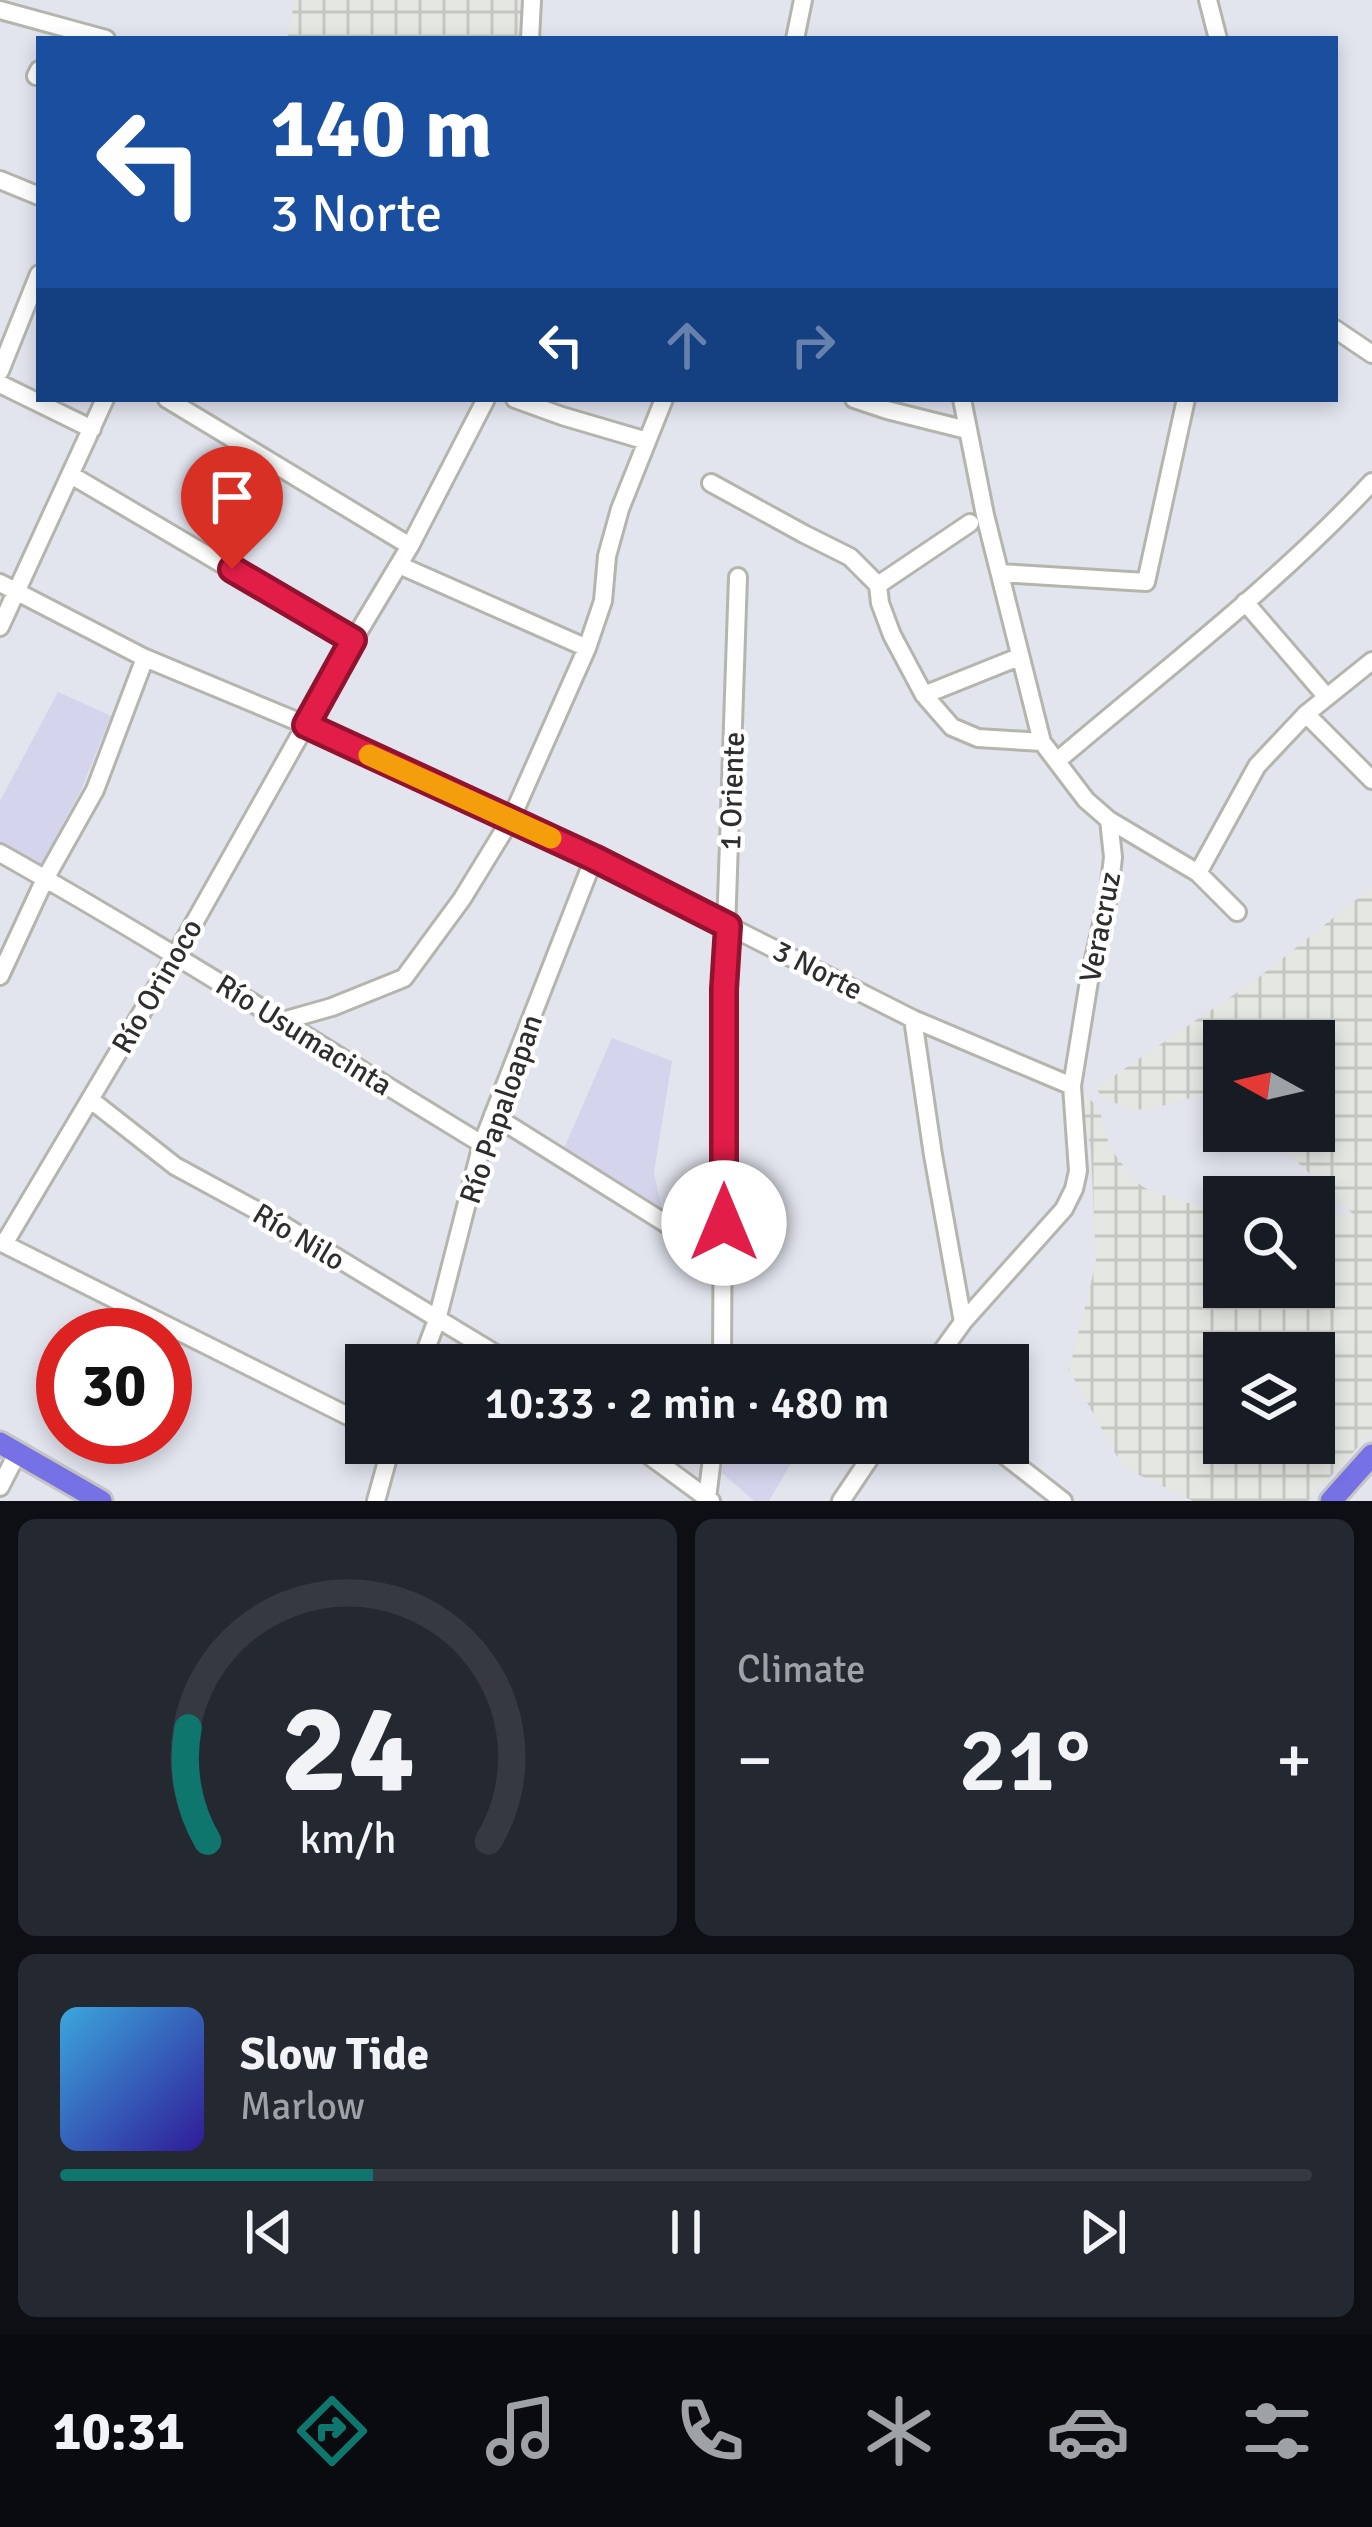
<!DOCTYPE html>
<meta charset="utf-8">
<style>
body{margin:0;font-family:Signika,sans-serif;background:#242831;color:#f1f3f6;height:100vh;display:flex;flex-direction:column;font-size:45px;white-space:nowrap}
*{box-sizing:border-box;margin:0}
p{font-size:39px;color:#9ea1a6}
.icon{flex:none;width:66px;height:66px;fill:none;stroke:currentColor;stroke-width:2;stroke-linecap:round;stroke-linejoin:round}
.map{position:relative;height:1501px;overflow:hidden}
.side{display:flex;flex-direction:column;gap:18px;padding:18px;background:#0d0f14;flex:1}
.side>*{flex:none}
.banner{position:absolute;left:36px;top:36px;width:1302px;height:366px;border-radius:0px;box-shadow:0 6px 18px #0003;background:#1a4fa0;color:#fff;overflow:hidden}
.needle{width:78px;rotate:278deg}
.fabs{position:absolute;left:1203px;top:1020px;display:grid;gap:24px}
.fabs a{display:grid;place-items:center;width:132px;height:132px;border-radius:0px;background:#171b24;box-shadow:0 6px 18px #0003;font-size:60px}
.speed{position:absolute;left:36px;top:1308px;display:flex;gap:24px;font-size:60px;font-weight:700;text-align:center}
.speed>*{display:grid;place-content:center;width:156px;height:156px;border-radius:50%;background:#171b24;box-shadow:0 6px 18px #0003;line-height:1}
.speed .limit{border:18px solid #d22;background:#fff;color:#111}
.pin{position:absolute;display:grid;place-items:center;width:102px;height:102px;color:#fff;margin:-123px -51px;border-radius:50% 50% 50% 0;rotate:-45deg;box-shadow:0 0 12px #0007}
.pin .icon{rotate:45deg}
.me{position:absolute;width:132px;margin:-66px;rotate:0deg;stroke-linejoin:round;filter:drop-shadow(0 0 9px #0008)}
.turn{display:flex;align-items:center;gap:42px;height:252px;padding:0 36px;font-size:54px}
.turn .icon{width:156px;height:156px;stroke-width:2.5}
.turn b{display:block;font-size:84px;line-height:102px}
.lanes{display:flex;align-items:center;height:114px;padding:0 36px;background:#0003;justify-content:center;gap:60px;direction:ltr}
.lanes .off{opacity:.35}
.big{font-size:90px;font-weight:600;line-height:1.1}
.side .tile{flex:1;display:flex;flex-direction:column;justify-content:center;gap:18px;min-width:0;padding:0 42px;border-radius:18px;background:#242831}
.side .dial{align-items:center;gap:0}
.dial svg{height:312px;overflow:visible;fill:none;stroke:#363941;stroke-width:7;stroke-linecap:round;text-anchor:middle}
.dial text{fill:#f1f3f6;stroke:none}
.song{display:flex;align-items:center;gap:36px}
.cover{width:144px;height:144px;border-radius:18px;background:linear-gradient(135deg,hsl(200 70% 55%),hsl(250 70% 35%))}
.played{height:12px;border-radius:6px;background:linear-gradient(90deg,#0f766e 25%,#363941 25%)}
.keys{display:flex;justify-content:space-around;direction:ltr}
.heat{display:flex;justify-content:space-between;align-items:center;font-size:66px;direction:ltr}
.side .tiles{flex:1;display:grid;gap:18px;grid-template-columns:1fr 1fr}
.tile:last-child{grid-column:span 2}
.trip{position:absolute;left:345px;top:1344px;width:684px;height:120px;border-radius:0px;background:#171b24;box-shadow:0 6px 18px #0003;font-weight:600;line-height:120px;text-align:center}
.dock{display:flex;height:192px;justify-content:space-around;align-items:center;background:#090b0e;color:#9ea1a6}
.dock .icon{width:84px;height:84px}
.dock .current{color:#0f766e}
.dock b{font-size:54px;color:#f1f3f6}
.map>svg:first-child{display:block}
.industrial{fill:url(#industrial-grid);fill-rule:evenodd}
.education{fill:#d4d5ed}
.lines{fill:none;stroke-linecap:round;stroke-linejoin:round}
.minor-casing{stroke:#b4b5ac;stroke-width:22}
.major-casing{stroke:#c4c4c4;stroke-width:27}
.minor{stroke:#fff;stroke-width:16}
.major{stroke:#7671e4;stroke-width:21}
.route-casing{stroke:#92132f;stroke-width:30}
.route{stroke:#e11d48;stroke-width:21}
.slow{stroke:#f59e0b;stroke-width:21}
.labels{text-anchor:middle;stroke-width:9;stroke-linejoin:round;paint-order:stroke}
.street-label{font-size:30px;fill:#2e2e2e;stroke:#fff}
</style>
<div class="map">
<svg width="1372" height="1501" viewBox="0 0 1372 1501">
<defs>
<pattern id="industrial-grid" width="8" height="8" patternUnits="userSpaceOnUse" patternTransform="scale(3)"><rect width="8" height="8" fill="#e4e7e2"/><path d="M0 4h8M4 0v8" fill="none" stroke="#c4c6c2"/></pattern>
</defs>
<rect width="100%" height="100%" fill="#e2e4ee"/>
<path class="industrial" d="M295 0H524L520 39H287Z
M1372 887V1432L1308 1501H1193L1123 1467 1069 1370 1096 1263 1091 1151 1081 1096 1086 1095 1099 1109 1110 1148 1135 1181 1148 1190 1188 1203 1224 1208V1287H1314V1217L1353 1214 1264 1131H1314V1041H1224V1088L1151 1109 1131 1110 1102 1097 1096 1088 1254 981ZM1224 1353H1314V1443H1224Z"/>
<path class="education" d="M58 692 111 716 81 790 41 865 0 844V801Z
M612 1038 672 1061 654 1172 662 1211 562 1153Z
M726 1443H803L769 1501H754L722 1473Z"/>
<g class="lines">
<defs>
<path id="minor" d="M1208 0 1218 39
M0 10 106 39
M530 39 532 0
M795 39 803 0
M36 76 39 70
M0 180 39 196
M1335 329 1372 354
M0 371 39 274
M0 384 92 429
M167 399 410 546
M515 399 562 416 647 441
M854 399 887 410 967 430
M71 475 353 641
M711 483 804 534 850 557 878 585 880 603 892 635 924 695 952 727 978 738 1042 742
M399 565 587 648
M1000 573 1146 582 1186 399
M0 583 145 658 306 725 594 858 913 1019 1072 1086
M878 585 970 523
M1245 602 1326 696
M0 627 105 399
M924 695 1019 657
M1306 714 1372 780
M1057 761C1164 670 1277 584 1372 482
M1109 820 1198 873 1237 912
M0 853C164 945 322 1047 482 1144
M1198 873 1257 766 1306 714 1372 661
M0 976 45 879 95 790 145 658
M913 1019 933 1155 963 1322
M279 1022 332 1007 404 978 462 899 511 819 587 648 603 601 607 556 620 509 664 399
M91 1100 175 1166 278 1222 514 1365
M493 1115 724 1260
M0 1242 366 1425
M4 1244 176 955 353 641 410 546 486 399
M420 1365 437 1320 482 1144 594 858
M722 1365 724 989 738 577
M932 1365 963 1322 1064 1209 1074 1189 1078 1171 1072 1086 1089 981 1109 893 1113 857 1109 820 1086 800 1042 742 985 515 962 399
M632 1443 711 1501
M989 1443 1063 1501
M0 1487 18 1452
M707 1498 714 1443
M376 1501 392 1443
M841 1501 880 1443"/>
<path id="major" d="M0 1443 101 1501
M1331 1501 1372 1455"/>
</defs>
<use href="#minor" class="minor-casing"/>
<use href="#major" class="major-casing"/>
<use href="#minor" class="minor"/>
<use href="#major" class="major"/>
</g>
<g class="lines">
<defs>
<path id="route" d="M232 569 353 640 306 725 594 858 728 926 724 989V1223"/>
</defs>
<use href="#route" class="route-casing"/>
<use href="#route" class="route"/>
<path class="slow" d="M369 755 551 838"/>
</g>
<g class="labels">
<g class="street-label">
<text transform="translate(732 791) rotate(-88)" y="10">1 Oriente</text>
<text transform="translate(1100 927) rotate(-79)" y="10">Veracruz</text>
<text transform="translate(818 970) rotate(27)" y="10">3 Norte</text>
<text transform="translate(157 986) rotate(-60)" y="10">Río Orinoco</text>
<text transform="translate(304 1035) rotate(32)" y="10">Río Usumacinta</text>
<text transform="translate(501 1109) rotate(-71)" y="10">Río Papaloapan</text>
<text transform="translate(299 1237) rotate(31)" y="10">Río Nilo</text>
</g>
</g>
</svg>
<div class="fabs">
<a><svg class="needle" viewBox="-14 -14 28 28"><path d="M0-13l5 13h-10z" fill="#e53935"/><path d="M0 13l5-13h-10z" fill="#9ea1a6"/></svg></a>
<a><svg class="icon" aria-label="search" viewBox="0 0 24 24"><circle cx="10" cy="10" r="6"/><path d="M15 15l6 6"/></svg></a>
<a><svg class="icon" aria-label="layers" viewBox="0 0 24 24"><path d="M12 4l9 5-9 5-9-5zM3 14l9 5 9-5"/></svg></a>
</div>
<div class="speed"><div class="limit">30</div></div>
<div class="pin" style="left:232px;top:569px;background:#d93025"><svg class="icon" aria-label="arrive" viewBox="0 0 24 24"><path d="M6 21V4h12l-3 4 3 4H6"/></svg></div>
<svg class="me" style="left:724px;top:1223px" viewBox="-20 -20 40 40"><circle r="19" fill="#fff"/><path d="M0-13L10 11 0 6-10 11z" fill="#e11d48"/></svg>
<div class="trip">10:33 · 2 min · 480 m</div>
<div class="banner">
<div class="turn"><svg class="icon" aria-label="left" viewBox="0 0 24 24"><path d="M17 20v-9H6M10 6l-5 5 5 5"/></svg><div><b>140 m</b>3 Norte</div></div>
<div class="lanes"><svg class="icon" aria-label="left" viewBox="0 0 24 24"><path d="M17 20v-9H6M10 6l-5 5 5 5"/></svg><svg class="icon off" aria-label="ahead" viewBox="0 0 24 24"><path d="M12 20V5M6 11l6-6 6 6"/></svg><svg class="icon off" aria-label="right" viewBox="0 0 24 24"><path d="M7 20v-9h11M14 6l5 5-5 5"/></svg></div>
</div>
</div>
<section class="side">
<div class="tiles">
<div class="tile dial"><svg viewBox="0 0 100 80">
<path d="M14 69A42 42 0 1 1 86 69"/>
<path d="M14 69A42 42 0 0 1 9 40" stroke="#0f766e"/>
<text x="50" y="56" font-size="32" font-weight="700">24</text>
<text x="50" y="72" font-size="11">km/h</text>
</svg></div>
<div class="tile"><p>Climate</p>
<div class="heat"><a>−</a><b class="big">21°</b><a>+</a></div>
</div>
<div class="tile">
<div class="song"><i class="cover"></i><div><b>Slow Tide</b><p>Marlow</p></div></div>
<div class="played"></div>
<div class="keys"><svg class="icon" aria-label="previous" viewBox="0 0 24 24"><path d="M18 5L8 12l10 7zM5 5v14"/></svg><svg class="icon" aria-label="pause" viewBox="0 0 24 24"><path d="M8 5v14M16 5v14"/></svg><svg class="icon" aria-label="next" viewBox="0 0 24 24"><path d="M6 5l10 7-10 7zM19 5v14"/></svg></div>
</div>
</div>
</section>
<nav class="dock">
<b>10:31</b>
<svg class="icon current" aria-label="directions" viewBox="0 0 24 24"><path d="M12 3l9 9-9 9-9-9zM9 14v-3h6M13 9l2 2-2 2"/></svg>
<svg class="icon" aria-label="music" viewBox="0 0 24 24"><path d="M9 18V5l10-2v13"/><circle cx="6" cy="18" r="3"/><circle cx="16" cy="16" r="3"/></svg>
<svg class="icon" aria-label="phone" viewBox="0 0 24 24"><path d="M5 4h4l2 5-3 2q2 4 5 5l2-3 5 2v4C11 20 4 13 5 4z"/></svg>
<svg class="icon" aria-label="climate" viewBox="0 0 24 24"><path d="M12 3v18M4 7l16 10M4 17L20 7"/></svg>
<svg class="icon" aria-label="car" viewBox="0 0 24 24"><path d="M5 17H2v-5l4-1 3-4h7l3 4 3 1v5h-3M9 17h6M6 11h13"/><circle cx="7" cy="17" r="2"/><circle cx="17" cy="17" r="2"/></svg>
<svg class="icon" aria-label="filters" viewBox="0 0 24 24"><path d="M4 7h16M4 17h16"/><circle cx="9" cy="7" r="2"/><circle cx="15" cy="17" r="2"/></svg>
</nav>
